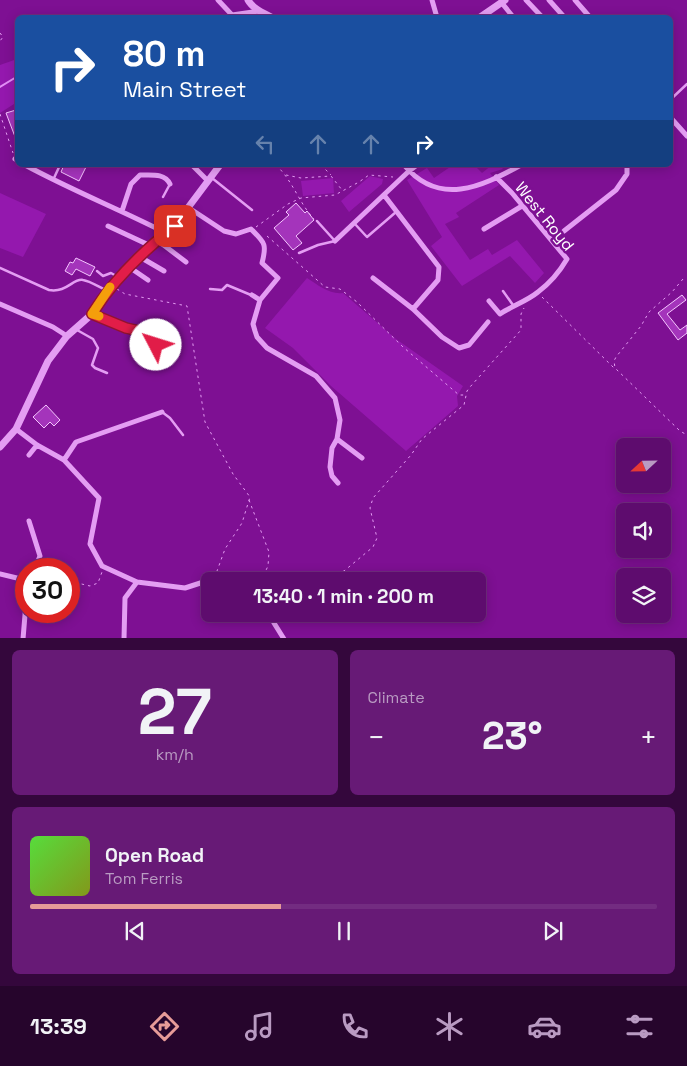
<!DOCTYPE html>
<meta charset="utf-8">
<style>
body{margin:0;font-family:"Space Grotesk",sans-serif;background:#671a76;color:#f1f3f6;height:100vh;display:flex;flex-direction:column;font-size:19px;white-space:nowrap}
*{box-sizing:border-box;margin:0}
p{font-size:16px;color:#b99bc2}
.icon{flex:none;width:28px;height:28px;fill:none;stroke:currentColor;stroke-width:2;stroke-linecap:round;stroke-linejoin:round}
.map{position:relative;height:638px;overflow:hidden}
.panel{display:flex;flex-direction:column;gap:12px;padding:12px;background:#34073c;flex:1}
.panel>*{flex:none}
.guide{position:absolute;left:15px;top:15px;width:658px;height:152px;border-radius:8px;box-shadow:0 2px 12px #0003,0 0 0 1px #732c81;background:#1a4fa0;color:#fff;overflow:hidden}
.needle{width:32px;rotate:248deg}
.buttons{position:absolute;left:616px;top:438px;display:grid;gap:10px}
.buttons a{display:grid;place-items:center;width:55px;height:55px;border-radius:8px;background:#5e0c6e;box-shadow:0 2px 12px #0003,0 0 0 1px #732c81;font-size:25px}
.speed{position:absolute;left:15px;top:558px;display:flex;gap:10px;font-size:25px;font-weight:700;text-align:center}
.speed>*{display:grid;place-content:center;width:65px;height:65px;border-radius:50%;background:#5e0c6e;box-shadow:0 2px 12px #0003,0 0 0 1px #732c81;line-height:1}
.speed .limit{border:8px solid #d22;background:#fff;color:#111}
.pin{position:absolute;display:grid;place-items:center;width:42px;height:42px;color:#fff;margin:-21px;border-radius:10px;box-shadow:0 2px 8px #0006}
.me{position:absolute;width:55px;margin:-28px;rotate:310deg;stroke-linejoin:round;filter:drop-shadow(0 0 4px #0008)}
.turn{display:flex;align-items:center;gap:18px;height:105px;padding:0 25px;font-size:22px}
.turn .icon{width:65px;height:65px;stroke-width:2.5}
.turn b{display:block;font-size:35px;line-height:42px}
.lanes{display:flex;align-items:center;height:48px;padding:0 25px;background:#0003;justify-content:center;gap:25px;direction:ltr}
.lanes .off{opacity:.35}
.big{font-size:38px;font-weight:700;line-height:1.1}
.panel .card{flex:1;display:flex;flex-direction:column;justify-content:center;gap:8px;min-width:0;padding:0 18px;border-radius:8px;background:#671a76}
.panel .dial{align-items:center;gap:0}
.dial b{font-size:65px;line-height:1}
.song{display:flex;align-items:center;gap:15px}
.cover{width:60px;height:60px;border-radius:8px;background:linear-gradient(135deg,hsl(110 70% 55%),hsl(70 70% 35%))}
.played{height:5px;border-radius:2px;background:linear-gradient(90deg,#e69b98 40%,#732c81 40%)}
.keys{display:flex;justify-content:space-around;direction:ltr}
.heat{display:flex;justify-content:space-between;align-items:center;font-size:28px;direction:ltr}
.panel .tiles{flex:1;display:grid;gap:12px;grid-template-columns:1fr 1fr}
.card:last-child{grid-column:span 2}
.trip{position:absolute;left:201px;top:572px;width:285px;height:50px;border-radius:8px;background:#5e0c6e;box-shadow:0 2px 12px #0003,0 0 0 1px #732c81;font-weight:700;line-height:50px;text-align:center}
.tab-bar{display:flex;height:80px;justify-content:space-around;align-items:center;background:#26052c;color:#b99bc2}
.tab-bar .icon{width:35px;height:35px}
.tab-bar .selected{color:#e69b98}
.tab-bar b{font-size:22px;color:#f1f3f6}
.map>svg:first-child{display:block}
.green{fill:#9418ae}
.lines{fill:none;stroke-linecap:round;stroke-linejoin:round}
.stream{stroke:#e38ff7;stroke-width:2}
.building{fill:#a434bb;stroke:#f4c5fe}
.path{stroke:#e49df3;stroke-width:1;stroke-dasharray:2.5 4;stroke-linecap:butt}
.service{stroke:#e49df3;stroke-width:2.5}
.minor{stroke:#e49df3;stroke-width:5}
.tertiary{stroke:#e49df3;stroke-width:7}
.route-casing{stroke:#92132f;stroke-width:12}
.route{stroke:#e11d48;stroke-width:9}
.slow{stroke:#f59e0b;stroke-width:9}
.labels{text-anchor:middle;stroke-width:5;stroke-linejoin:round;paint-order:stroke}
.street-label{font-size:16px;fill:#fff;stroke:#7e1093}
</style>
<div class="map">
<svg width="687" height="639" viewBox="0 0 687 639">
<rect width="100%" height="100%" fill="#7e1093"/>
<path class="green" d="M17 59V104H14L0 113V65Z
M453 165H474L482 173 492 165H499L503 169 490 173 499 185 456 213 459 217 445 224 470 260 488 249 492 255 517 240 544 273 535 283 510 256 462 286 431 246 442 237 407 180 427 168 434 178Z
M370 176 383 179 382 184 349 212 341 201Z
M333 178 334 193 303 196 301 181Z
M0 193 46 214 23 257 0 248Z
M307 278C318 285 330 295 343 293L396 339 463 386 457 396 458 406 406 451 331 386 293 348 265 328Z"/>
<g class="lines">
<path class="stream" d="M0 87 18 76"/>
</g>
<path class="building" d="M16 110 18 113 17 142 6 113Z
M64 165H87L79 181 61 172Z
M296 203 305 213 307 211 314 220 296 236 302 243 293 250 274 228 289 215 286 212Z
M76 258 95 267 90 276 76 269 72 275 65 271 70 262 73 263Z
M682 295 686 300 667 314 680 330 687 325V333L678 340 658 313Z
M46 405 60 420 54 426 50 422 44 428 33 417Z"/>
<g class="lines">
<path class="path" d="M0 33 3 37 0 41
M0 114 13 153
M276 165C293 181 299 203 314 219
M321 165 331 175
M286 175 301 178 331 176 342 190
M256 227 288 204 301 198 335 195 359 182 369 175 393 177
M267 236 325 287 340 289 357 302 403 347 459 395H465
M683 279 672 292 649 312 641 326 616 357 614 361 615 368 680 431 687 435
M117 289 125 294 187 306 205 422 233 474 250 497 242 523 225 549 217 571
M542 297 614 368
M249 500 269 552 268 566 261 581
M69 581 90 586 98 583 102 572
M312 581 344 571 373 547 377 538 370 508 373 498 411 455 422 439 464 405 467 391 470 387 521 330V314L524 308"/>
<path class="service" d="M670 100 687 84
M54 178 60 165
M212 178 252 210
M163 197 170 184
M354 223 367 237 396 212
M299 253 318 245 335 241 317 221
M0 268 49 290C67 293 73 278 83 280 90 281 99 287 106 290
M97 271 103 276 111 273 118 277
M210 289 222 290 227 285 251 295
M503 291 513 305
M77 330 93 339 98 348 92 365 95 368 107 373
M157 346 163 366
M162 412 170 418 183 435
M206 582 210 596
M225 614 230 619"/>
<path class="minor" d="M218 0 232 15 259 11
M432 0 436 14
M526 0 543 18
M549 0 565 18
M575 0 588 15
M501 2 514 18
M670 117 687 136
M15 159 18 161
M25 165C71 190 119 209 166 233
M192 165 208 181
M404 165C439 207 481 187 521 165
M384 195 439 267 438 280 413 309
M189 208 224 231 236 234 251 229C265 243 267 244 262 263L278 278 260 300 253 324 255 331 257 337 267 348 316 376 335 398 340 420 337 439 332 448 330 467 332 476 338 483
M122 211 131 184 140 175C152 175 165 173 170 184
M108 226 151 246
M484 229 522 206
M564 231 616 190 627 174V165
M157 240 186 262
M335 241 409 171 417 165
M140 257 164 271
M129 267 148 280
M373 278 413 309 442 337 459 348 469 345 488 322
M252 295 260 300
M489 301 500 314C512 306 527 301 538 292 550 283 560 271 567 259L512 193 496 177
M0 304 53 327 67 336
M92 314 126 328 153 334 156 345
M16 429 37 445 64 460 99 498 90 544 102 566 137 582 185 588 225 575 241 581
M337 439 362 458
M29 455 37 445
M64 460 76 442 162 412
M29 521 40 556 35 569
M0 574 21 579
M270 614 274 623 284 639
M23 639 26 603
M124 639 125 598 137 582"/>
<path class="tertiary" d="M248 0C253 9 264 13 273 18
M479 18 505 0
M0 447 16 429 48 361 67 336 92 314 107 291 129 267 175 225 220 165"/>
</g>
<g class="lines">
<defs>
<path id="route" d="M156 345 153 334 126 328 92 314C114 279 143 251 175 226"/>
</defs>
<use href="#route" class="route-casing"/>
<use href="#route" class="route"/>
<path class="slow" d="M99 316 92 314 110 287"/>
</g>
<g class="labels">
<g class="street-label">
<text transform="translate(545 216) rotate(51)" y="6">West Royd</text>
</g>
</g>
</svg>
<div class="buttons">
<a><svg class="needle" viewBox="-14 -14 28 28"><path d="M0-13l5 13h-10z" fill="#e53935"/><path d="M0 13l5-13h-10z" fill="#b99bc2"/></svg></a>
<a><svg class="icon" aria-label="sound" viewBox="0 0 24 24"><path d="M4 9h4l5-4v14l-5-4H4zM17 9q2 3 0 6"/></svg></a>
<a><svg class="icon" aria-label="layers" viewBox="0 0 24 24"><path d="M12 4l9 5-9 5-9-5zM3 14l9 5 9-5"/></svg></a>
</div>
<div class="speed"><div class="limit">30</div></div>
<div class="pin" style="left:175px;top:226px;background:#d93025"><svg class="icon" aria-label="arrive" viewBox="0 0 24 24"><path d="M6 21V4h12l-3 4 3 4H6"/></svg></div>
<svg class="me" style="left:156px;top:345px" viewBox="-20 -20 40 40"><circle r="19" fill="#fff"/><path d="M0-13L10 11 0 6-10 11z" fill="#e11d48"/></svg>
<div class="trip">13:40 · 1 min · 200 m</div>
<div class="guide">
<div class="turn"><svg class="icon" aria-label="right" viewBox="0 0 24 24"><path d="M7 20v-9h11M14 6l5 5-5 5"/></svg><div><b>80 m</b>Main Street</div></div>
<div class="lanes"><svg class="icon off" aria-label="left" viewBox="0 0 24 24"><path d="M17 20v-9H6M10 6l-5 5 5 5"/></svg><svg class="icon off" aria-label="ahead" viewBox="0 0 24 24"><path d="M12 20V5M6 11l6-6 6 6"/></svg><svg class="icon off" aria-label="ahead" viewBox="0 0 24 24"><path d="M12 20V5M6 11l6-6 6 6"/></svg><svg class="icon" aria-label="right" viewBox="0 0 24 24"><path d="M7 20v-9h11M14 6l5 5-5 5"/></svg></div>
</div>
</div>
<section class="panel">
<div class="tiles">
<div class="card dial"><b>27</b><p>km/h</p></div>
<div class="card"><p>Climate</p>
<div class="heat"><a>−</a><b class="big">23°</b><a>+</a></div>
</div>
<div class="card">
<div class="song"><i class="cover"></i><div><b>Open Road</b><p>Tom Ferris</p></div></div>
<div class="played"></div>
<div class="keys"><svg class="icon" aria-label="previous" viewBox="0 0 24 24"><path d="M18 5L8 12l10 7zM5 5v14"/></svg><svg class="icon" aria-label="pause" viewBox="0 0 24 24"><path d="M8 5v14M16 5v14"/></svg><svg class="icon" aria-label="next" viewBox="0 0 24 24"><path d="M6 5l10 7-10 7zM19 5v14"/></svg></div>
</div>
</div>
</section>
<nav class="tab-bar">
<b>13:39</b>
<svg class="icon selected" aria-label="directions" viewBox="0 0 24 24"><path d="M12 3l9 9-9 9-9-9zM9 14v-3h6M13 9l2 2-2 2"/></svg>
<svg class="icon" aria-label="music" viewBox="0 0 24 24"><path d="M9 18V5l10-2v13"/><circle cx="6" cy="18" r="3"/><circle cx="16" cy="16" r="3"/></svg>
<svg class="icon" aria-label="phone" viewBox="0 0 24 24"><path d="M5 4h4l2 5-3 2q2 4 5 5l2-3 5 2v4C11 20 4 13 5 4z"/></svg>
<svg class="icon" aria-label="climate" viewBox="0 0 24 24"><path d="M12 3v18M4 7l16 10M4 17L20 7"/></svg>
<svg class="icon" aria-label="car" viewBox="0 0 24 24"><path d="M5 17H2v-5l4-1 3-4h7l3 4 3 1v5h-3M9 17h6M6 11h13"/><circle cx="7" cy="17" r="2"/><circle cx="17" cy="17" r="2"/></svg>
<svg class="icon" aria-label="filters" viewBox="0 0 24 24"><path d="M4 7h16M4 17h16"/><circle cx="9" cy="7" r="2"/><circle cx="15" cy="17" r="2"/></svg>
</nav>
